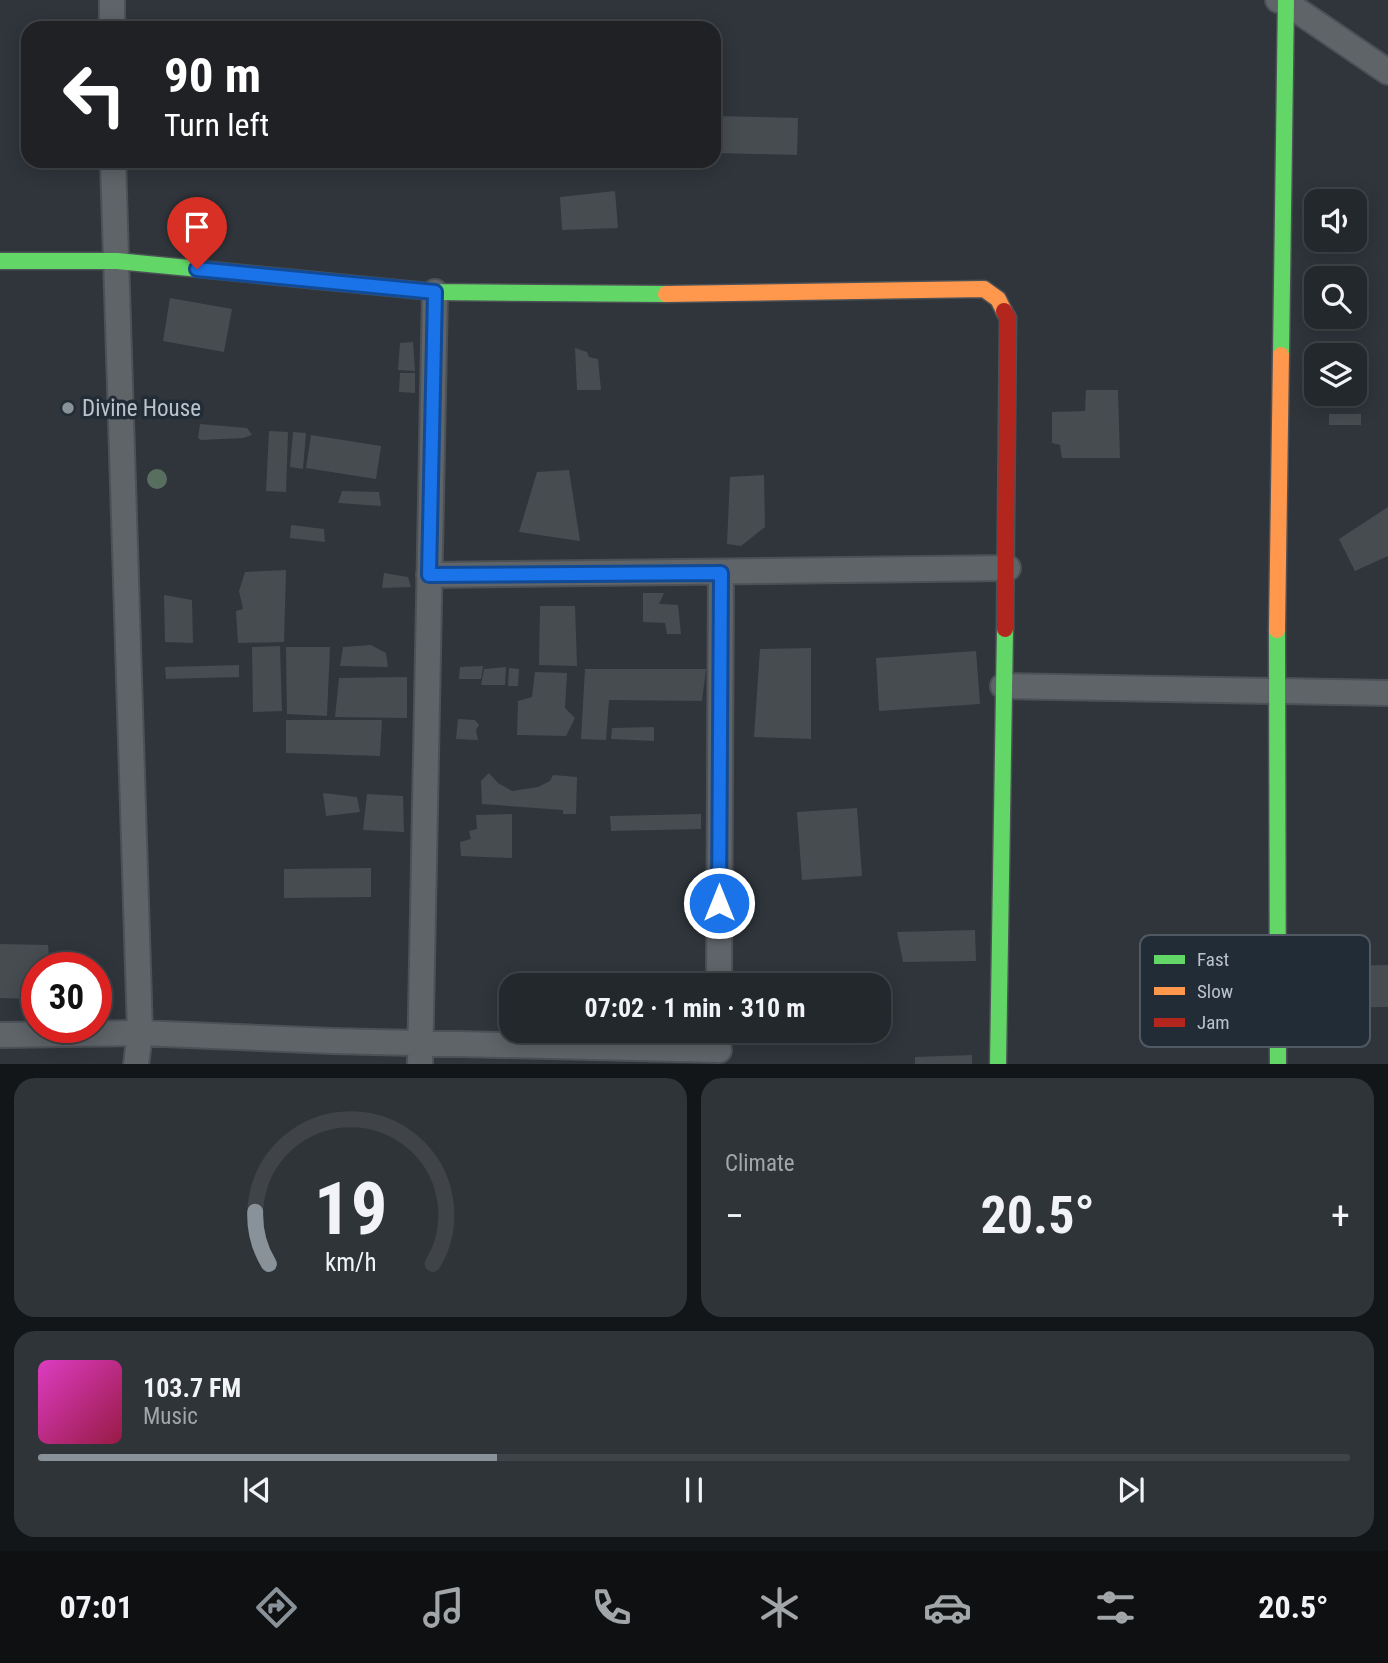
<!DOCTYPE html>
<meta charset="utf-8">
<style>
body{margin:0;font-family:"Roboto Condensed",sans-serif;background:#2f3438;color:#f1f3f6;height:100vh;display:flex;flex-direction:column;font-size:26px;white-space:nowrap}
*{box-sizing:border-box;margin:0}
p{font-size:23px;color:#a3a6a9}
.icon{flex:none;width:38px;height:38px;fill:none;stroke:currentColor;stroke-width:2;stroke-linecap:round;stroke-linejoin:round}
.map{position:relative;height:1064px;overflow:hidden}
.panel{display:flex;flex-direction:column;gap:14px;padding:14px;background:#131618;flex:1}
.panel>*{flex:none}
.banner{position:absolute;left:21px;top:21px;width:700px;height:147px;border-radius:21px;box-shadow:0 4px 18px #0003,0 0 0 2px #404448;background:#202124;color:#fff;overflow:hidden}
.tools{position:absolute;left:1304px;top:189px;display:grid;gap:14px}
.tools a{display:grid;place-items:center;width:63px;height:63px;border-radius:14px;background:#23282c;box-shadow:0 4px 18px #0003,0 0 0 2px #404448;font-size:35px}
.speed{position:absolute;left:21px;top:952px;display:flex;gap:14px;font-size:35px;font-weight:700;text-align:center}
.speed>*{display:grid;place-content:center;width:91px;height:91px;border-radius:50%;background:#23282c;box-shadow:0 4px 18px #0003,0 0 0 2px #404448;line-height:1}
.speed .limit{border:10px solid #d22;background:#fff;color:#111}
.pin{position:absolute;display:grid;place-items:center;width:60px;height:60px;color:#fff;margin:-72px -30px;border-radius:50% 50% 50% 0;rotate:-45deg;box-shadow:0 0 7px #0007}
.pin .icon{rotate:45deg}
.me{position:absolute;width:77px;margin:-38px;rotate:0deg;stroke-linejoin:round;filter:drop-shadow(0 0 5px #0008)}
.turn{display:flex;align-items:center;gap:24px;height:147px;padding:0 28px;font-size:32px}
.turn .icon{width:91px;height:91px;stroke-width:2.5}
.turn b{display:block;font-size:49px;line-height:60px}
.big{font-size:52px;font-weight:700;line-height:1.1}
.panel .widget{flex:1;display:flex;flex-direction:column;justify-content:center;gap:10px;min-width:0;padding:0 24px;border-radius:21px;background:#2f3438}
.panel .dial{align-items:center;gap:0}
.dial svg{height:182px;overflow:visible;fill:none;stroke:#404448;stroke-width:7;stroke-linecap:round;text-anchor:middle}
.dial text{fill:#f1f3f6;stroke:none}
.song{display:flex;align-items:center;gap:21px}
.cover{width:84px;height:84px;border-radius:10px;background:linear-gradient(135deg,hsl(310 70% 55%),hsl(340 70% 35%))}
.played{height:7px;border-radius:4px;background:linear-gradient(90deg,#899199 35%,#404448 35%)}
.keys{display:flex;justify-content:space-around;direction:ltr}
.heat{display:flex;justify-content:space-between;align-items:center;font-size:38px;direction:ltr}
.panel .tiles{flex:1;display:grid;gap:14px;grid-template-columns:1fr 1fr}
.widget:last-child{grid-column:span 2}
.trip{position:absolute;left:499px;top:973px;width:392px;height:70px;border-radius:21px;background:#23282c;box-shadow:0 4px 18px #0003,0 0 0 2px #404448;font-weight:700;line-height:70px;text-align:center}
.dock{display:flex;height:112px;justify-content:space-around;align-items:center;background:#0e1012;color:#a3a6a9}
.dock .icon{width:49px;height:49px}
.dock .current{color:#899199}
.dock b{font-size:32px;color:#f1f3f6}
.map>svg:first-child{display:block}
.building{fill:#474c51}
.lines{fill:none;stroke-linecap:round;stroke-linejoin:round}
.street-casing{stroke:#4c5156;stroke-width:28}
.fast-casing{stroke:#4c5156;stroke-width:19}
.slow-casing{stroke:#4c5156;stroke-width:19}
.jam-casing{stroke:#4c5156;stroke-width:19}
.street{stroke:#5f6469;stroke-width:24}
.fast{stroke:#63d668;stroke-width:16}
.slow{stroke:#ff974d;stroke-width:16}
.jam{stroke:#b3261e;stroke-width:16}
.tree{fill:#586f60}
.route-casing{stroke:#114b97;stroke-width:18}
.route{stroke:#1a73e8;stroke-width:12}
.poi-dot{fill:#899199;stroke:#222c36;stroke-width:2.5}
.labels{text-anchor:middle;stroke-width:7;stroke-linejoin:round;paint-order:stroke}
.poi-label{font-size:23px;fill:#bac2cb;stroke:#222c36;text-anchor:start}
.key{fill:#222c36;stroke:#505963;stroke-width:2}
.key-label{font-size:19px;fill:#bac2cb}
</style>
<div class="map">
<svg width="1388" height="1065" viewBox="0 0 1388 1065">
<rect width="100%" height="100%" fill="#2f353b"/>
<path class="building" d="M718 116 798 118 797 155 718 153Z
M615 191 618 228 562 230 560 197Z
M170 298 232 309 224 352 163 341Z
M413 342 415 371 398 370 400 343Z
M575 348 587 352 589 357 598 359 601 390H577Z
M400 373H415V393L399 392Z
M1086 390H1118L1120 458H1062L1060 445 1052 443V412L1085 411Z
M1329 414H1361V425H1329Z
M200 424 247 428 252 435 243 438 201 440 198 438Z
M269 431 288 432 286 492 266 491Z
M293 432 306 433 303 469 290 467Z
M311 435 381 446 376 479 306 468Z
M569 470 580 541 519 532 537 472Z
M764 475 765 527 741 546 727 544 730 477Z
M342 491 379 492 381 506 338 503Z
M1388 507V556L1355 571 1339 539Z
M291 525 324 529 325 542 290 538Z
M286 570 284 642 238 643 236 611 243 609 239 591 245 572Z
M384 573 408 577 411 587 382 588Z
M643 593H664L659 604 678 605 681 634H667L665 623 643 622Z
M164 595 192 600 193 643 165 642Z
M540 606H575L577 666 539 665Z
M371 645 386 653 388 667 340 666 343 647Z
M280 646 282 711 253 712 252 647Z
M286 647H330L327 716 287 714Z
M811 648V739L754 737 760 649Z
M976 651 980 704 879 711 876 658Z
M239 665V677L166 679 165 667Z
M483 666 481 679H459L460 667Z
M506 667 505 685H481L484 669Z
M509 668 519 669 518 686H508Z
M585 669H706L702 701 609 700 606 740 581 739Z
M535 672 567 673 565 708 575 718 566 736 517 735 518 701 532 697Z
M407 677V718L335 717 339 678Z
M458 719 475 720 479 725 476 730 478 740 456 739Z
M286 720H382L380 756 286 753Z
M654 727V741L611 739 612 728Z
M489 773 498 783 512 791 538 787 550 781 553 775 577 777 576 814H563V810L482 804 481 781Z
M323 793 357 797 360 812 326 816Z
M367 794 403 796 404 832 363 830Z
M857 808 862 876 802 880 797 812Z
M512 814V858L461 856 460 842 471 839 469 831 477 829 476 815Z
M701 814V829L611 831 610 816Z
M371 868V897L284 898V869Z
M975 930 976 961 903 962 897 932Z
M0 944 48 945 50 968H37V999L0 998Z
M1388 965V1007L1318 1008V989L1348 988V966Z
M972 1055V1065H915V1057Z"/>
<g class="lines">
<defs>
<path id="street" d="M1278 0 1285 2 1388 72
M112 28V0
M113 161 140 1033 136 1065
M429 575 1008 568
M1003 686 1388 693
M719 985 721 573
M0 1035 140 1033 332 1041 719 1050
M420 1065 435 292"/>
<path id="fast" d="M0 261H117L435 292 666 294
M1281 355 1286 0
M1277 630 1278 1065
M998 1065 1005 629"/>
<path id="slow" d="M666 294 984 289 998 299 1004 311
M1277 630 1281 355"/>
<path id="jam" d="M1004 311 1008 318 1005 629"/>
</defs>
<use href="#street" class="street-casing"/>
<use href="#fast" class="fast-casing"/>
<use href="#slow" class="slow-casing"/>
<use href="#jam" class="jam-casing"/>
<use href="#street" class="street"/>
<use href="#fast" class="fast"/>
<use href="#slow" class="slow"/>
<use href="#jam" class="jam"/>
</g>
<circle class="tree" cx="157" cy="479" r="10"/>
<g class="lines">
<defs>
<path id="route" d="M197 269 435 292 429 575 721 573 719 903"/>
</defs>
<use href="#route" class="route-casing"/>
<use href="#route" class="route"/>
</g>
<circle class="poi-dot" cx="68" cy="408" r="7"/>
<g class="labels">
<g class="poi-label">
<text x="82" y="416">Divine House</text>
</g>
</g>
<rect x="1140" y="935" width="230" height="112" rx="10" class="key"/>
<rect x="1154" y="955" width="31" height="9" fill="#63d668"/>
<rect x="1154" y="987" width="31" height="8" fill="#ff974d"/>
<rect x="1154" y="1018" width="31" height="9" fill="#b3261e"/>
<g class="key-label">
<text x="1197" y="966">Fast</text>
<text x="1197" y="998">Slow</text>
<text x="1197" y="1029">Jam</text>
</g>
</svg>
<div class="tools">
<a><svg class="icon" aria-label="sound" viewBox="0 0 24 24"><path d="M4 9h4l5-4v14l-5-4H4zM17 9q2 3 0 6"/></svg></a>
<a><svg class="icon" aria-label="search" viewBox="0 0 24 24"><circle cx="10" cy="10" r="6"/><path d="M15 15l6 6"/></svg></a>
<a><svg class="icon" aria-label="layers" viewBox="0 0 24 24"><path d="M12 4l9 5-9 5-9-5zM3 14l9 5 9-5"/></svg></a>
</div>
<div class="speed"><div class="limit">30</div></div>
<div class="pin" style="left:197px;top:269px;background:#d93025"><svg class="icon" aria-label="arrive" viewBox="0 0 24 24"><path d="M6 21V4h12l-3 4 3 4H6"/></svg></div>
<svg class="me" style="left:719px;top:903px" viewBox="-20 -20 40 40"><circle r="17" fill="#1a73e8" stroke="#fff" stroke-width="3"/><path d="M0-11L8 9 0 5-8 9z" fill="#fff"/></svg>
<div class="trip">07:02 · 1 min · 310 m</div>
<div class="banner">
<div class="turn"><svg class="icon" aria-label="left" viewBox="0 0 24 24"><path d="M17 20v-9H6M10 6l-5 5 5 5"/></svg><div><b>90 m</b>Turn left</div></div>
</div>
</div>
<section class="panel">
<div class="tiles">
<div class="widget dial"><svg viewBox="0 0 100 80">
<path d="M14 69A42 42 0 1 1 86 69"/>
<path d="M14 69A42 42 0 0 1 8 46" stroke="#899199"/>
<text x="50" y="56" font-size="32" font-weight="700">19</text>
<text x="50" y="72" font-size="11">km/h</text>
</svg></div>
<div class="widget"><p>Climate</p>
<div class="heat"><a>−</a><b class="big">20.5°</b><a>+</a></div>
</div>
<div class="widget">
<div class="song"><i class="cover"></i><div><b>103.7 FM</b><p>Music</p></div></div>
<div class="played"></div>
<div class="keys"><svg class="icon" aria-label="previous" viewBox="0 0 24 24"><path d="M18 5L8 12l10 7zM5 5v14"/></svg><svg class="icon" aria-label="pause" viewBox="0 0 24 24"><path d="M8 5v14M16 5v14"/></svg><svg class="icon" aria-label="next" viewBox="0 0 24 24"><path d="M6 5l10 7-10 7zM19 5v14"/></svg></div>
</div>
</div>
</section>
<nav class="dock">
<b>07:01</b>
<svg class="icon current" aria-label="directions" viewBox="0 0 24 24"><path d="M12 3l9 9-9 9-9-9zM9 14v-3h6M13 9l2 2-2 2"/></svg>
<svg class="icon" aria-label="music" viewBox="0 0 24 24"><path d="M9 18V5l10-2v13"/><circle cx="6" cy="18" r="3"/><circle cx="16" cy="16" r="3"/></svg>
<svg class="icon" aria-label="phone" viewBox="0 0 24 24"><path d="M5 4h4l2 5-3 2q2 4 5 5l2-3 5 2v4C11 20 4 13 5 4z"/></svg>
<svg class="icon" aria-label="climate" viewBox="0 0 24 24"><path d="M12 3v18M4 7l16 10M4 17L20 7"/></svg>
<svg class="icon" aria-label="car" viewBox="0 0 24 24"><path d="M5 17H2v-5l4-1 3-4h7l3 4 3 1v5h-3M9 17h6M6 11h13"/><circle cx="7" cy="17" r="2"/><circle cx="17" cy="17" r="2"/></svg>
<svg class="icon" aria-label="filters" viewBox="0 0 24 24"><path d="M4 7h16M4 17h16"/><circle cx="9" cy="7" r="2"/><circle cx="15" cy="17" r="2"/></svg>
<b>20.5°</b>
</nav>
